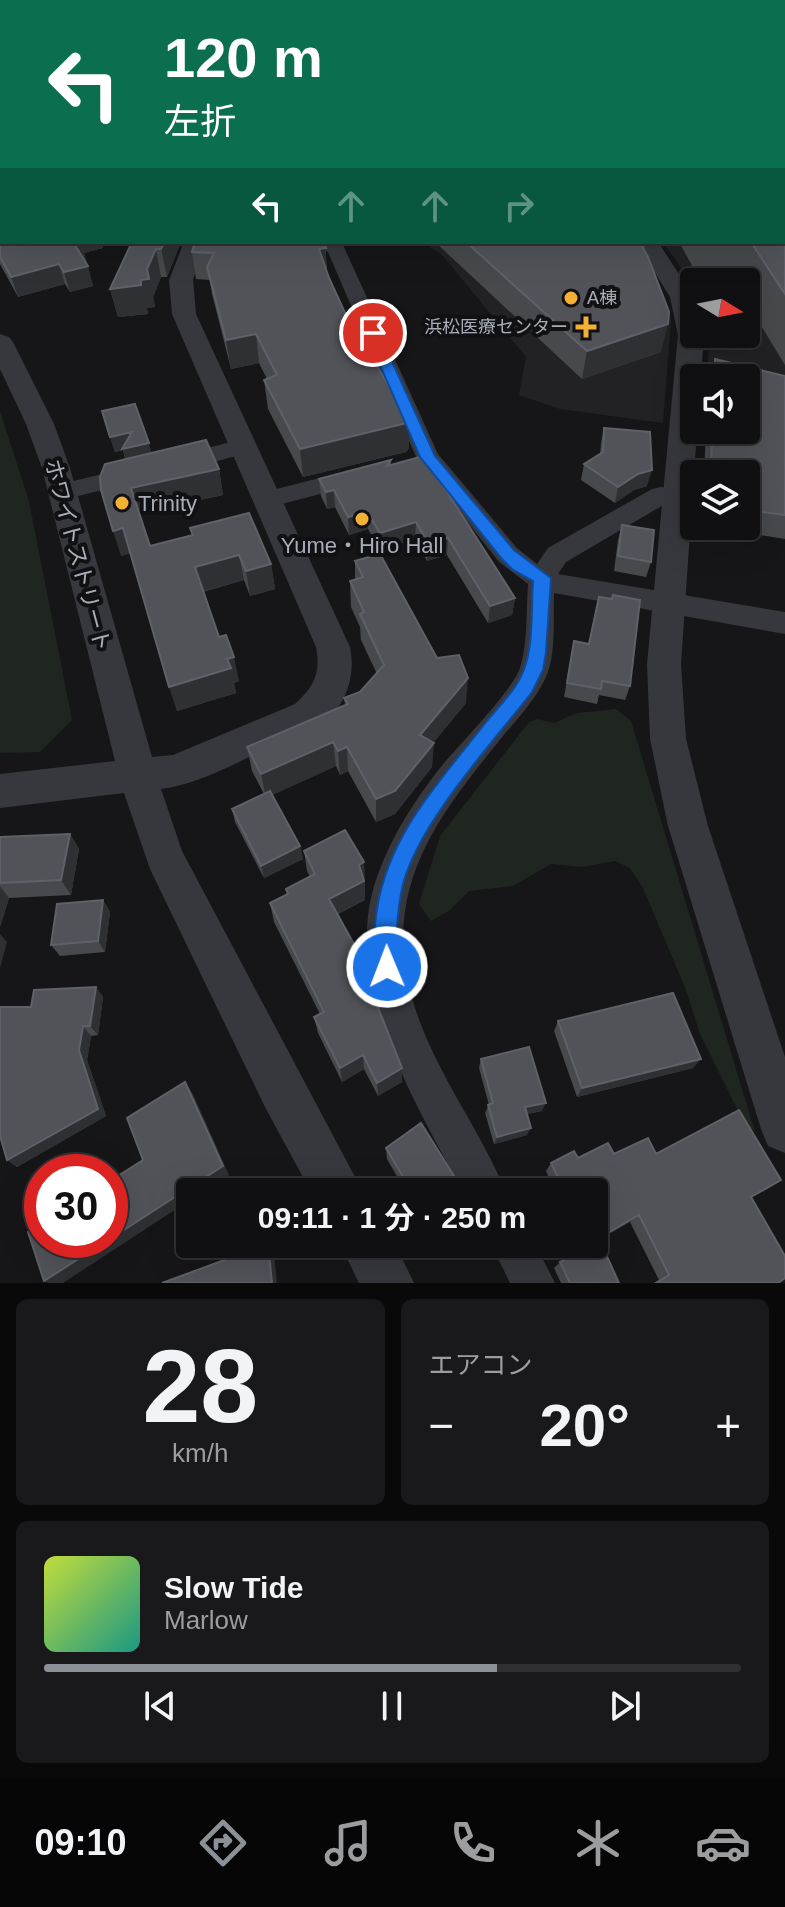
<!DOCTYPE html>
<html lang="ja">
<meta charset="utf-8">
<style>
body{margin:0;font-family:Arial,"Noto Sans JP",sans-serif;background:#19191b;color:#f1f3f6;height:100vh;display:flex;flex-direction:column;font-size:30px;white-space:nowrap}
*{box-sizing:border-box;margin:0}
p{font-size:26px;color:#9c9d9f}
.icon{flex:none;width:44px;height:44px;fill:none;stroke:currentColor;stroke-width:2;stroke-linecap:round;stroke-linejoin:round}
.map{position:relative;height:1283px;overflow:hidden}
.drawer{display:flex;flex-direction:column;gap:16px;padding:16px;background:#09090a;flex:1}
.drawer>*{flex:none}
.top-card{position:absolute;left:0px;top:0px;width:786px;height:244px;box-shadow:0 8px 32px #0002,0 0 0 2px #303032;background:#0b6e4f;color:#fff;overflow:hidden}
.needle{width:52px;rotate:100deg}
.controls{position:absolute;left:680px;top:268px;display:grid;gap:16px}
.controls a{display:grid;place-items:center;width:80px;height:80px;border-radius:8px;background:#101012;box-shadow:0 8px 32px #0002,0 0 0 2px #303032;font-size:40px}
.speed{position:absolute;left:24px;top:1154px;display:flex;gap:16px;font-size:40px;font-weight:700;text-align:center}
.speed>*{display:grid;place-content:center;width:104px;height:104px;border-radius:50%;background:#101012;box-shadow:0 8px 32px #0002,0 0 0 2px #303032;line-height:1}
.speed .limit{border:12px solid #d22;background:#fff;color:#111}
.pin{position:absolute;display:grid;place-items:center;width:68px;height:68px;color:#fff;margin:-34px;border:4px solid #fff;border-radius:50%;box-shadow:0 2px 8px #0007}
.me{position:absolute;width:88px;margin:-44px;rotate:359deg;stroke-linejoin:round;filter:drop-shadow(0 0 6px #0008)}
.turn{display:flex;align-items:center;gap:28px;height:168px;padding:0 32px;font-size:36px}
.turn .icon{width:104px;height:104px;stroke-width:2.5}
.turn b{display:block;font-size:56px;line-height:68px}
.lanes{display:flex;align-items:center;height:76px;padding:0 32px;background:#0003;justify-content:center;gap:40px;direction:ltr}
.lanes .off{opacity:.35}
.big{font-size:60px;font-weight:700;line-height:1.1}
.drawer .card{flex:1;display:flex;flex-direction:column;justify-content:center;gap:12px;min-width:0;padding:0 28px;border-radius:12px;background:#19191b}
.drawer .dial{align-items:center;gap:0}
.dial b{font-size:104px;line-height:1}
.song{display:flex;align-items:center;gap:24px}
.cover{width:96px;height:96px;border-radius:12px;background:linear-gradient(135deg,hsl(70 70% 55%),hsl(170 70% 35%))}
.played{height:8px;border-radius:4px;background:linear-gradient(90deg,#8c9099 65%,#303032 65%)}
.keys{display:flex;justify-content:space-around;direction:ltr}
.heat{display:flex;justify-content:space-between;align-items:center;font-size:44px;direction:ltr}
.drawer .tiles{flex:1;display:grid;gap:16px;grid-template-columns:1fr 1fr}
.card:last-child{grid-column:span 2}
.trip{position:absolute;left:176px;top:1178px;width:432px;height:80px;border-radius:8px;background:#101012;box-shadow:0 8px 32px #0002,0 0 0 2px #303032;font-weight:700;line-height:80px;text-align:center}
.tab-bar{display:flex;height:128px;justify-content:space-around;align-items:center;background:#060607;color:#9c9d9f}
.tab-bar .icon{width:56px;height:56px}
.tab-bar .on{color:#8c9099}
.tab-bar b{font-size:36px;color:#f1f3f6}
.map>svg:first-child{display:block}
.built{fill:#222225}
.green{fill:#1e261f}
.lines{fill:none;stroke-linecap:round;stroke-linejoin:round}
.minor{fill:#37383d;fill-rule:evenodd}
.tertiary{fill:#37383d;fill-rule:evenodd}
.wall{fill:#47494d}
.shaded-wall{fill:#2f3033}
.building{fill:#525359;stroke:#5f6168;stroke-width:2}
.route{fill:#1a73e8;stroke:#114b97;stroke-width:2}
.poi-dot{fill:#f2b134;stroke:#111113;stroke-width:3}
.labels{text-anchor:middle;stroke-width:8;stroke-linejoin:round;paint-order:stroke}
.far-poi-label{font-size:18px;fill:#a8adb8;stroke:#111113;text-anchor:start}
.poi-label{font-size:22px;fill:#a8adb8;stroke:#111113;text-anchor:start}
.street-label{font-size:22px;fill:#a8adb8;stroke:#111113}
</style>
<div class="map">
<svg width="785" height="1283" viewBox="0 0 785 1283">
<rect width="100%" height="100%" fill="#161618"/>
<path class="built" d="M785 174V383L708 366 709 334H746V282H694V286L663 242H784Z
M423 242H630L660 287 667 302 659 303 661 310H669L671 321 663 423 560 409 519 395 526 357 443 256Z"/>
<path class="green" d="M0 411 29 501 72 720 40 752 0 753Z
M616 709 631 721 755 1132 742 1119 700 1034 686 990 643 888 630 868 615 861 582 867 551 864 513 886 469 891 450 910 431 921 419 904 440 836 529 722 537 719 554 723 577 713Z"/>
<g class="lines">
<path class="minor" d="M62 0H75L76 2H63Z
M310 242 343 245 438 454 517 548 537 564 548 548 652 489 661 487 687 491 690 497 687 503 665 504 566 562 558 574 785 612V634L554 593C553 617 556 648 548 672 538 698 516 720 499 741 439 815 387 882 408 982 425 1060 476 1120 506 1192H463C418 1108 345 989 373 890 386 845 411 805 440 768 458 746 513 690 520 668 528 643 526 611 528 584L499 562 416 457 328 252Z
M688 364 738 373 741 378H696L680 375 677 370Z
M243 439 251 442 255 447 251 452 176 472 168 470 164 464 168 458Z
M135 466 143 468 147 474 143 480 62 500 53 498 50 492 53 486Z
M355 469 363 471 367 477 363 483 266 508 257 506 254 500 257 494Z
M491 1244H535L555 1283H510Z"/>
<path class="tertiary" d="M184 242H206L193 280 196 314 350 647C356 675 346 707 322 724 310 733 291 738 277 744 241 760 201 784 161 789L182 851 363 1192H311L265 1107 150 869 124 793 0 808V774L115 761 42 468 26 424 0 369V334L9 337 13 342 54 424 70 468 152 757 173 755 295 704C314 687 321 673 316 647L172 314 169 280Z
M636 242H658L694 297V334L704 335 701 378H694V430H697L681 664 686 739 708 826 785 1057V1153L768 1146 761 1129 668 826 650 739 647 664 678 335 670 297Z
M340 1244H395L414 1283H359Z"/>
</g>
<path class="wall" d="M621 0H785V29H784V2H623L621 1Z
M0 91 103 248 84 253 93 286 70 292 65 284 18 297 0 264Z
M785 136V365L746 301V282H735L731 275 699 278 679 242H784Z
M128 242H181L167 277H161L153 297 155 307 147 308 148 314 118 317 110 289 130 247Z
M325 242 327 271 346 315 409 448 406 452 303 477 268 409 264 380 267 379 259 363 231 369 212 294 210 280 196 279 192 252Z
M435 242H640L661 352 582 379Z
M715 359 785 376V539L703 526H746V474H704L706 430H746V378H710Z
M102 411 151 453 219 469 223 495 140 513 150 546 192 535 190 528 271 564 275 589 250 596 244 580 203 592 219 637 239 681 234 683 236 693 177 711 131 553 121 556 125 459 123 450 115 452Z
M604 428 647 486 634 490 615 503 581 480 584 464 600 454 601 443Z
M391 460V465L515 598 512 615 488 623 447 555 427 561 415 539 380 550 368 529 349 535 335 507 327 509 321 496 319 479Z
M622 525 651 562 646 577 614 571 618 540Z
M355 561 437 658 466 703 433 743 432 767 395 814 376 822 348 771 340 775 336 766 272 795 300 846 303 859 264 878 235 822 232 809 264 794 252 771 247 747 345 705 344 698 360 692 377 674 361 640 360 627 351 607 350 581 355 580Z
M574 641 588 644 630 686 625 700 599 695 597 704 564 697Z
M70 834 79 849 71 895 9 898 0 927V837Z
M304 851 364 862 365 900 338 914 371 991 402 1068V1082L378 1096 364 1069 342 1082 318 1033 314 1017 320 1014 274 922 270 903 287 894 286 889 310 877 307 871Z
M103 900 110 912 105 952 60 956 51 945Z
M96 987 103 997 98 1035 91 1036 87 1060 106 1116 17 1167 7 1160 31 1007Z
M558 1021 693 1068 577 1097 554 1031Z
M481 1059 542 1111 527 1114V1135L494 1144 485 1113 489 1105 479 1068Z
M386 1148 464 1192H406L387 1159Z
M614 1154H656L751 1197 778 1283H654L659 1280 630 1222 594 1192H555L546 1171 551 1163 578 1158Z
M579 1244H592L582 1250Z
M560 1262 619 1283H561L554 1268Z"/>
<path class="shaded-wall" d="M77 242H101L103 248 84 253 87 264 75 245Z
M165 242H181L167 277 161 249Z
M319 242H325L327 276 321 277Z
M361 242H375L362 246Z
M156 249 161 277 153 297 155 307 147 308 148 314 118 317 110 289 147 269Z
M59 264 65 284 18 297 11 277Z
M88 266 93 286 70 292 64 272Z
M668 324 661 352 582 379 587 351Z
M256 334 259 363 231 369 226 340Z
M409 419V448L406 452 303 477 300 449Z
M132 432 149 443 153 458 127 465 123 450 115 452 110 437Z
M219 469 223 495 139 513 131 488Z
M652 470 647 486 634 490 615 503 618 487 638 474Z
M334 490 335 507 327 509 326 492Z
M367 512 368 529 349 535 348 517Z
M416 522 415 539 380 550V533Z
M123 528 131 553 121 556 113 531Z
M448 538 447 555 427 561 428 543Z
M239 555 244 580 201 592 195 567Z
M271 564 275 589 250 596 246 571Z
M515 598 512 615 488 623 490 606Z
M234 657 239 681 234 683 236 693 177 711 169 687Z
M468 678 466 703 419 760 420 735Z
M333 742 336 766 266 798 261 774Z
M434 743 432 767 395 814 376 822V799Z
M347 747 348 771 340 775 338 751Z
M70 834 79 849 71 895 61 880Z
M300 846 303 859 264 878 261 866Z
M364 862 365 900 331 917 329 899 359 865Z
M0 886 9 898 0 927Z
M103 900 110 912 105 952 98 941Z
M0 934 7 942 0 968Z
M96 987 103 997 98 1035 90 1026Z
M83 1026 91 1036 87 1060 106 1116 17 1167 7 1160 79 1050Z
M363 1055 364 1069 342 1082 340 1068Z
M701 1059 693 1068 577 1097 582 1088Z
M402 1068V1082L378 1096 377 1083Z
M185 1082 193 1094 229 1175 203 1192H190V1200L63 1283H48L44 1281 108 1240H110Z
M546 1103 542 1111 521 1115 525 1107Z
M531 1128 527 1135 494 1144 497 1137Z
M639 1215 630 1222 594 1243V1241Z
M268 1244H273L277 1283H272Z"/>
<path class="building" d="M86 0H359L362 2H87Z
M643 0H785V4H784V2H660L657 1 650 2Z
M2 89V242H80L81 244 75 245 88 266 64 272 59 264 11 277 0 257V91Z
M784 136H785V294L751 242H784Z
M132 242H165L161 249H156L147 269 149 279 141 280V285L110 289Z
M195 242H323L326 248 319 249 329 278 346 315 409 419 407 423 300 449 264 380 277 375 256 334 226 340 207 267 214 253 192 252Z
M466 242H640L648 257 669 312 668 324 587 351Z
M715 359 785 376V515L746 510V474H711L712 430H746V378H715Z
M135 404 149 443 122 449 132 432 110 437 102 411Z
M604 428 650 432 652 470 638 474 618 487 584 464 603 452Z
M206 440 219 469 131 488 150 546 193 535 190 528 249 513 271 564 246 571 239 555 195 567 219 637 226 635 234 657 227 659 231 668 169 687 123 528 113 531 101 490 100 477 105 464Z
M424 456 515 598 490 606 448 538 428 543 416 522 380 533 367 512 348 517 334 490 326 492 319 479 391 460 387 466Z
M622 525 654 530 651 562 618 556Z
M380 554 437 658 459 655 468 678 420 735 434 743 395 791 376 799 347 747 338 751 333 742 261 774 247 747 348 704 344 698 360 692 384 665 360 614 364 612 350 581 363 577 355 561Z
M613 595 640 600 630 686 602 681 601 689 567 683 574 641 589 644 599 597 612 599Z
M270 791 300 846 261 866 232 809Z
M345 830 364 862 359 865 364 881 329 899 370 973 371 978 367 980 402 1068 377 1083 363 1055 340 1068 314 1017 324 1012 270 903 288 894 286 889 315 874 304 851Z
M70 834 61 880 0 883V837Z
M103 900 98 941 51 945 57 904Z
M96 987 90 1026H83L79 1050 98 1109 7 1160 0 1136V1007H31L34 990Z
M673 993 701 1059 582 1088 558 1021Z
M529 1047 546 1103 525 1107 531 1128 497 1137 488 1105 493 1103 481 1059Z
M185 1082 223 1166 110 1239V1181L143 1160 127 1118Z
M739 1110 781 1180 751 1197 785 1256V1278L778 1283H656L669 1275 639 1215 594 1241V1192H565L551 1163 574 1151 578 1158 608 1143 614 1154 648 1138 656 1154Z
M421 1123 464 1192H412L386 1148Z
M42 1224V1240H108L44 1281 28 1232Z
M600 1241 619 1283H570L560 1262Z
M229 1244H268L272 1283H162L230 1258Z"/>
<path class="route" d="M373 329 379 333 435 456 514 550 551 578 546 652 543 670 532 692C491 745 420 821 403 884 400 897 398 913 397 927 397 943 402 960 395 975L387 979 379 975C371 956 374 929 377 909 389 833 441 780 487 721 499 706 516 690 523 672 534 646 531 610 533 581L513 570 502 559 420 457 366 333Z"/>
<g class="poi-dot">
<circle cx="571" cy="298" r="8"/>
<path d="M582 315h8v8h8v8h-8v8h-8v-8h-8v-8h8z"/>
<circle cx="122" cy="503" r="8"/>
<circle cx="362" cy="519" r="8"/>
</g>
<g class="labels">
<g class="far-poi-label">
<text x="587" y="304">A棟</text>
<text x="568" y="333" text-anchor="end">浜松医療センター</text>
</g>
<g class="poi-label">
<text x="138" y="511">Trinity</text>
<text x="362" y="553" text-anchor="middle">Yume・Hiro Hall</text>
</g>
<g class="street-label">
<text transform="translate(78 555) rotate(75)" y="8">ホワイトストリート</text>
</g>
</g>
</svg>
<div class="controls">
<a><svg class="needle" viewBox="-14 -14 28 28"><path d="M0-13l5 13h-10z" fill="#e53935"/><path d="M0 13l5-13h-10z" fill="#9c9d9f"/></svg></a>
<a><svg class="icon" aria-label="sound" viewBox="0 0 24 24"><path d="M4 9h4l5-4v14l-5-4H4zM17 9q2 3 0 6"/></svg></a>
<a><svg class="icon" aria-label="layers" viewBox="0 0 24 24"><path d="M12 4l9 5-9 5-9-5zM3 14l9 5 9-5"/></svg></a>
</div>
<div class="speed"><div class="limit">30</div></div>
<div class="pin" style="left:373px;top:333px;background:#d93025"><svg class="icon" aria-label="arrive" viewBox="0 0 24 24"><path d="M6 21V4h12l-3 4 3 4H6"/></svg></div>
<svg class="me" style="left:387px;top:967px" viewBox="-20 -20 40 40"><circle r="17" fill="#1a73e8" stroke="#fff" stroke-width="3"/><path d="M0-11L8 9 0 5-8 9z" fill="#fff"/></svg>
<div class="trip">09:11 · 1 分 · 250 m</div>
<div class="top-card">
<div class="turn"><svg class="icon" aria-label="left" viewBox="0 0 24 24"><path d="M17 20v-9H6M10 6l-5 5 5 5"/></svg><div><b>120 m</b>左折</div></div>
<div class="lanes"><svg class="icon" aria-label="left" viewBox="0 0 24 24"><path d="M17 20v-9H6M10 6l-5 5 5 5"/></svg><svg class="icon off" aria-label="ahead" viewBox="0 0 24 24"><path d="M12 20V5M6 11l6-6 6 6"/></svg><svg class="icon off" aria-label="ahead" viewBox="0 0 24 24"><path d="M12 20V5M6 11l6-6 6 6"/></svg><svg class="icon off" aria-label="right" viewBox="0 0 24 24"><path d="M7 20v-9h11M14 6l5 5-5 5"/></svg></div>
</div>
</div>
<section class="drawer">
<div class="tiles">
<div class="card dial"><b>28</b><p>km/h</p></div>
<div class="card"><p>エアコン</p>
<div class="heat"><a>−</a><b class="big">20°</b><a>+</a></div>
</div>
<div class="card">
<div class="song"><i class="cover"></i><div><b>Slow Tide</b><p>Marlow</p></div></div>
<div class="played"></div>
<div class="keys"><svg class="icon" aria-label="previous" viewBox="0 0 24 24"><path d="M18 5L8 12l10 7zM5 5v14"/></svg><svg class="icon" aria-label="pause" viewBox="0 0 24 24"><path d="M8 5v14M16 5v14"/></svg><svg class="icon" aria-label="next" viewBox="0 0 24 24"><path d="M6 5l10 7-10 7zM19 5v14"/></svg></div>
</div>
</div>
</section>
<nav class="tab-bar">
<b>09:10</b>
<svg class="icon on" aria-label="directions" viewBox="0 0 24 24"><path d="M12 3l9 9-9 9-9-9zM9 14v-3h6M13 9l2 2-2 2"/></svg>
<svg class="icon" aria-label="music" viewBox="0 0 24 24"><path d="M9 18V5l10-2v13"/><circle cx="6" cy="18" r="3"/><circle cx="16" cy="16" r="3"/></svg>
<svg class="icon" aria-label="phone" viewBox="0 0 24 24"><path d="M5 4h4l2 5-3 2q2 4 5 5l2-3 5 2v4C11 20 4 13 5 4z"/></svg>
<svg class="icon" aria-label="climate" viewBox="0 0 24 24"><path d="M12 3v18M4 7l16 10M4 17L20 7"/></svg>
<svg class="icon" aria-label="car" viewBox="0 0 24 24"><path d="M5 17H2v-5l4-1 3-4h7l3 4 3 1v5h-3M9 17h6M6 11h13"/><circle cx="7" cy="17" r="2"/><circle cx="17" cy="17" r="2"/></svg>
</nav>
